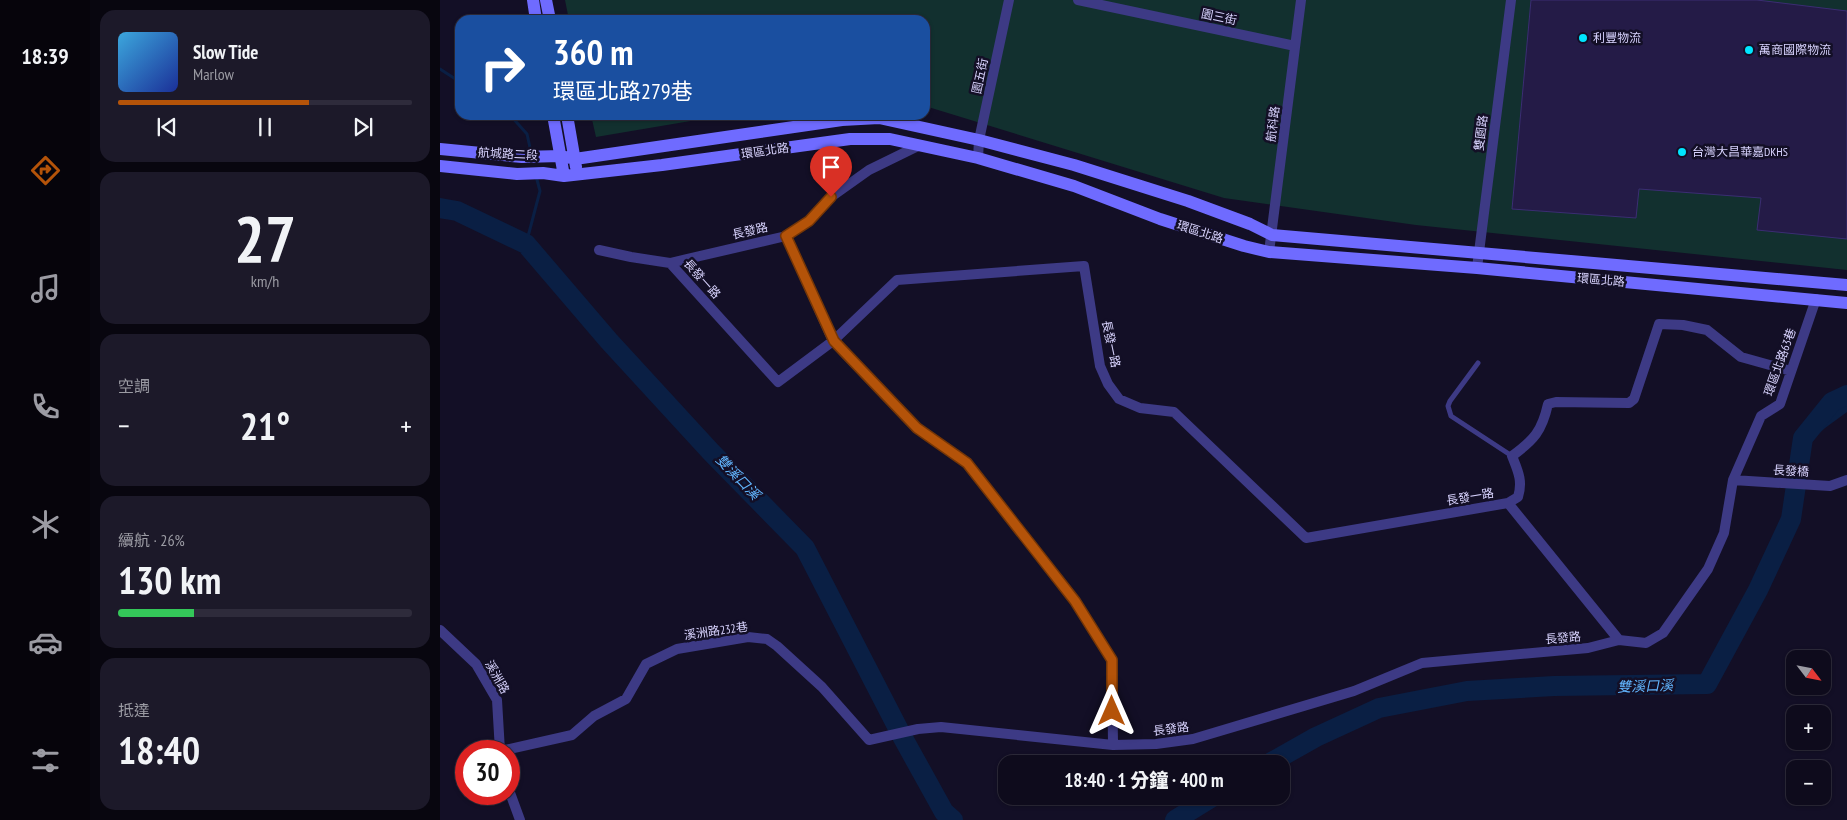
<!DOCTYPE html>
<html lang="zh-TW">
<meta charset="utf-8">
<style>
body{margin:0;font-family:"PT Sans Narrow","Noto Sans TC",sans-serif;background:#1c1929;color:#f1f3f6;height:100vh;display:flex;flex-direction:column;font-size:19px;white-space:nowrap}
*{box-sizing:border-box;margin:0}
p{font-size:16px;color:#9b9ba3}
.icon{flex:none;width:28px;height:28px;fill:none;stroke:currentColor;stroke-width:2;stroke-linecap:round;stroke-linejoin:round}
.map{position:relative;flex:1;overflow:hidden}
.sheet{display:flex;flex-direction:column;gap:10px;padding:10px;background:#08060f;width:350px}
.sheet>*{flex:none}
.guide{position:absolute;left:15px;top:15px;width:475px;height:105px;border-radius:15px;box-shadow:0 1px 4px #0004,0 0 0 1px #2e2b3b;background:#1a4fa0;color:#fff;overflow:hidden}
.needle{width:32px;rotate:122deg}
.buttons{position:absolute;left:1346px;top:650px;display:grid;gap:10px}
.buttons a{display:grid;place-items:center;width:45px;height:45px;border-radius:10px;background:#0e0b1c;box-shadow:0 1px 4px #0004,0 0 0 1px #2e2b3b;font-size:25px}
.speed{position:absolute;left:15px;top:740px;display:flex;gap:10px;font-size:25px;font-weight:700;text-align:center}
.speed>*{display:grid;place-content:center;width:65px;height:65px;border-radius:50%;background:#0e0b1c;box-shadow:0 1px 4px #0004,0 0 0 1px #2e2b3b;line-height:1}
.speed .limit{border:8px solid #d22;background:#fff;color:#111}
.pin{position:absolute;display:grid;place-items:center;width:42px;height:42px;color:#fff;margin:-51px -21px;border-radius:50% 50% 50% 0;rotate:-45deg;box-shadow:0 0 5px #0007}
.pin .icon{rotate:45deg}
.me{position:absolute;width:55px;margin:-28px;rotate:0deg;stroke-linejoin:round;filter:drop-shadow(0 0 4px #0008)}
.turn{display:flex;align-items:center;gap:18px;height:105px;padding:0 15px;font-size:22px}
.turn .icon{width:65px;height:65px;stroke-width:2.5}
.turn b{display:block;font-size:35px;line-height:42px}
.big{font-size:38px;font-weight:800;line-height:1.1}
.sheet .widget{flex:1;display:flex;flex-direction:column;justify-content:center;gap:8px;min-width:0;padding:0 18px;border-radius:15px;background:#1c1929}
.sheet .dial{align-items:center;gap:0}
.dial b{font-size:65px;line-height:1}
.song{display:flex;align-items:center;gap:15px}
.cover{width:60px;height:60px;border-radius:8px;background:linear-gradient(135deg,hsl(200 70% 55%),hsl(230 70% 35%))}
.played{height:5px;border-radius:2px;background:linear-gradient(90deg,#b45309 65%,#2e2b3b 65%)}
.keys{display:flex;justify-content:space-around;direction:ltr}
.heat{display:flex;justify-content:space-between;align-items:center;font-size:28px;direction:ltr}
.charge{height:8px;border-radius:4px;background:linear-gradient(90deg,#34c759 26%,#2e2b3b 0)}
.trip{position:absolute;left:558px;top:755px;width:292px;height:50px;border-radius:15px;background:#0e0b1c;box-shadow:0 1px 4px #0004,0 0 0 1px #2e2b3b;font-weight:800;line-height:50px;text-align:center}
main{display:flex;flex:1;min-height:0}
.menu{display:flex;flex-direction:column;width:90px;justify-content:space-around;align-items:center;background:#06040b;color:#9b9ba3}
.menu .icon{width:35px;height:35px}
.menu .selected{color:#b45309}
.menu b{font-size:22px;color:#f1f3f6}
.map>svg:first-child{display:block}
.green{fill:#12302f}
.water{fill:#0a1f44}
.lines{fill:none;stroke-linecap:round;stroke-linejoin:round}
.stream{stroke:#0a1f44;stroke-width:3}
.river{stroke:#0a1f44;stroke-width:20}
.building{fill:#241b47;stroke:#3b2d73}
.lane{stroke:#3d3a85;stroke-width:5}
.street{stroke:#3d3a85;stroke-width:10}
.secondary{stroke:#6f6bff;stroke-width:12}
.route-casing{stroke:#753606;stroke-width:12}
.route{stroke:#b45309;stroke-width:9}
.poi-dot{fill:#00e5ff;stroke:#130f26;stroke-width:2}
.labels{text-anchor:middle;stroke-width:5;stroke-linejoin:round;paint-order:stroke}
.street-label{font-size:12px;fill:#d9d4ff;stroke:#130f26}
.poi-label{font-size:12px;fill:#d9d4ff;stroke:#130f26;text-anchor:start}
.water-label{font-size:14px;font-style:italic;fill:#62b6ff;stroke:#130f26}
</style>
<main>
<nav class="menu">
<b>18:39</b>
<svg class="icon selected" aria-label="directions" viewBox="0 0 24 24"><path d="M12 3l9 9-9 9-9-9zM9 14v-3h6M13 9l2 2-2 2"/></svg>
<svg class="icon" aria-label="music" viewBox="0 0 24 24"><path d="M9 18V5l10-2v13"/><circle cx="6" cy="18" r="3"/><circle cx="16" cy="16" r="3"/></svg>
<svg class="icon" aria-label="phone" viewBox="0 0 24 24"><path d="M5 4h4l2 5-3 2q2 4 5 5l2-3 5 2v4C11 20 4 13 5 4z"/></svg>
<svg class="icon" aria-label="climate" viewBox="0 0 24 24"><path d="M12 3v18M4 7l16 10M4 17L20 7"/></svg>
<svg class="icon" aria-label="car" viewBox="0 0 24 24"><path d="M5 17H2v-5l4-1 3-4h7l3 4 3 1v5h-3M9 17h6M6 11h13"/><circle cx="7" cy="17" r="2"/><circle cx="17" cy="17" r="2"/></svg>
<svg class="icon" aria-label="filters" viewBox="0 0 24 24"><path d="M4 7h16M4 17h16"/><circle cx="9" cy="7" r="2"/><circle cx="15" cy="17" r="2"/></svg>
</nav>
<section class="sheet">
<div class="widget">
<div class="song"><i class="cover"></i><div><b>Slow Tide</b><p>Marlow</p></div></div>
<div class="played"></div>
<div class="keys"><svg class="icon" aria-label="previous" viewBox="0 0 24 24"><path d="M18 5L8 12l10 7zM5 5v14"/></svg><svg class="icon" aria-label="pause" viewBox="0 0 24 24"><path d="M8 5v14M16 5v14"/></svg><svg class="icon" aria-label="next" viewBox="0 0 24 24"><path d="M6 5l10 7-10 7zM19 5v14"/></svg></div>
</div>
<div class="widget dial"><b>27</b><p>km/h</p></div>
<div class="widget"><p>空調</p>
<div class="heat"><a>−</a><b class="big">21°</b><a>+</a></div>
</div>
<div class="widget"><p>續航 · 26%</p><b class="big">130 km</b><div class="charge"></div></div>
<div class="widget"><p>抵達</p><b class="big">18:40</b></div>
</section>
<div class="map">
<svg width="1407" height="820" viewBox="0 0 1407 820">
<rect width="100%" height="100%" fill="#130f26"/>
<path class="green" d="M125 0H1407V270L976 225 784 198 485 106V20H129Z
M151 115H286L156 137Z"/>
<path class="water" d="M1407 386V412L1385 428 1371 441 1364 428 1383 404Z"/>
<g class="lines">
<path class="stream" d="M0 69 20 82
M70 115 87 134 91 152
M86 244 100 191 96 176"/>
<path class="river" d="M0 208 17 211 86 244 169 341 271 452 365 548 463 738 504 812 513 820
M828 764 876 737 939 708 1027 691 1114 686 1267 684 1318 590 1351 519 1363 438 1392 402 1407 395
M735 820 774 796"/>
</g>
<path class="building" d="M1091 0H1317L1407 11V239L1317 230 1321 198 1199 189 1196 218 1072 209Z"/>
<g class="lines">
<path class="lane" d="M1038 363 1010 401 1008 406 1011 416 1072 456"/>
<path class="street" d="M638 0 855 46
M538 158 539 140 569 0
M346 236 393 341 477 428 527 463 635 601 672 660 673 745
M159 250 191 257 230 263 346 236 369 221 391 197 429 170 478 146
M829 252 861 0
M230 263 338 382 393 341 457 280 644 266 660 366 668 384 679 399 700 408 734 412 866 538 1068 503 1179 640
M1037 268 1071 0
M1293 480 1390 486 1407 480
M1068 503 1078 497C1083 481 1078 471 1072 456 1094 440 1102 431 1108 404L1116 402 1189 403 1194 399 1219 324 1243 325 1267 330 1301 357 1351 371
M0 630 36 664 57 700 60 751
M61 751 132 735 154 716 186 699 206 664 237 649 308 637 327 639 337 646 382 687 429 740 478 729 501 727 673 745 716 744 753 739 914 691 982 663 1148 648 1179 640 1206 643 1223 633 1268 569 1284 533 1293 480 1321 416 1340 404 1376 299
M69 790 80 820"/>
<path class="secondary" d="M93 0 96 20
M106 0 110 20
M113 115 124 176
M127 115 136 167
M0 149 82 157 121 156 135 159 402 120 439 118 539 140 634 165 748 201 810 224 832 235 1407 285
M0 166 77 174 103 173 124 176 222 165 410 139H450L538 158 634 186 720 219 804 246 829 252 1037 268 1407 303"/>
</g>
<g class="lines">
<defs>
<path id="route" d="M391 197 369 221 346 236 394 341 477 428 527 463 635 601 672 660V711"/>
</defs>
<use href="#route" class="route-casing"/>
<use href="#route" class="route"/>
</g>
<g class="poi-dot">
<circle cx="1143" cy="38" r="5"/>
<circle cx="1309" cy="50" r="5"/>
<circle cx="1242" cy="152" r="5"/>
</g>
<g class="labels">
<g class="street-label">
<text transform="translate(779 17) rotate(12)" y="4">園三街</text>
<text transform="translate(540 76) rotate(-78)" y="4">園五街</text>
<text transform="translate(833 124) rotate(-83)" y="4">航科路</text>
<text transform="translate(1041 133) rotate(-83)" y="4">雙園路</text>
<text transform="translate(325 151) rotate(-8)" y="4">環區北路</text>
<text transform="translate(68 154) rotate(3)" y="4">航城路二段</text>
<text transform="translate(310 231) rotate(-13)" y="4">長發路</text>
<text transform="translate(760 232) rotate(18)" y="4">環區北路</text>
<text transform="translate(262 279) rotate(48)" y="4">長發一路</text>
<text transform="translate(1161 280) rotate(5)" y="4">環區北路</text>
<text transform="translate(671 344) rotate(78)" y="4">長發一路</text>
<text transform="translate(1340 362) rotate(-70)" y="4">環區北路63巷</text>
<text transform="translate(1351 471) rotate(3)" y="4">長發橋</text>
<text transform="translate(1030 497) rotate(-10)" y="4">長發一路</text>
<text transform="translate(276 631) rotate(-8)" y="4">溪洲路232巷</text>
<text transform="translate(1123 638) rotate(-5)" y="4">長發路</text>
<text transform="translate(57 677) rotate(61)" y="4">溪洲路</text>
<text transform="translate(731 729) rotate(-7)" y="4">長發路</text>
</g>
<g class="poi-label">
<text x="1153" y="42">利豐物流</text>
<text x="1319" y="54">萬商國際物流</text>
<text x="1252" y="156">台灣大昌華嘉DKHS</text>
</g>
<g class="water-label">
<text transform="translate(298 477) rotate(46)" y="5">雙溪口溪</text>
<text transform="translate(1205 686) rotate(-2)" y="5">雙溪口溪</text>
</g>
</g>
</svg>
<div class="buttons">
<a><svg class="needle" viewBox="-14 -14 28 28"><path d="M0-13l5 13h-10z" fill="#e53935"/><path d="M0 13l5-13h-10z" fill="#9b9ba3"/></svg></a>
<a>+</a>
<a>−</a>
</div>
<div class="speed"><div class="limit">30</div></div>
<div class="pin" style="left:391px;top:197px;background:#d93025"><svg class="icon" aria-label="arrive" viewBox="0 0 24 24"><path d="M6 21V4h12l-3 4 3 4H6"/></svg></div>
<svg class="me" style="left:672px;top:711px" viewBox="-20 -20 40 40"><path d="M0-17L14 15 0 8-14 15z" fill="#b45309" stroke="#fff" stroke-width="4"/></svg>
<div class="trip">18:40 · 1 分鐘 · 400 m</div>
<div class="guide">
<div class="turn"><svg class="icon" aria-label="right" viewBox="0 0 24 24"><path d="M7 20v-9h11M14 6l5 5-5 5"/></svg><div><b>360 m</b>環區北路279巷</div></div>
</div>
</div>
</main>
